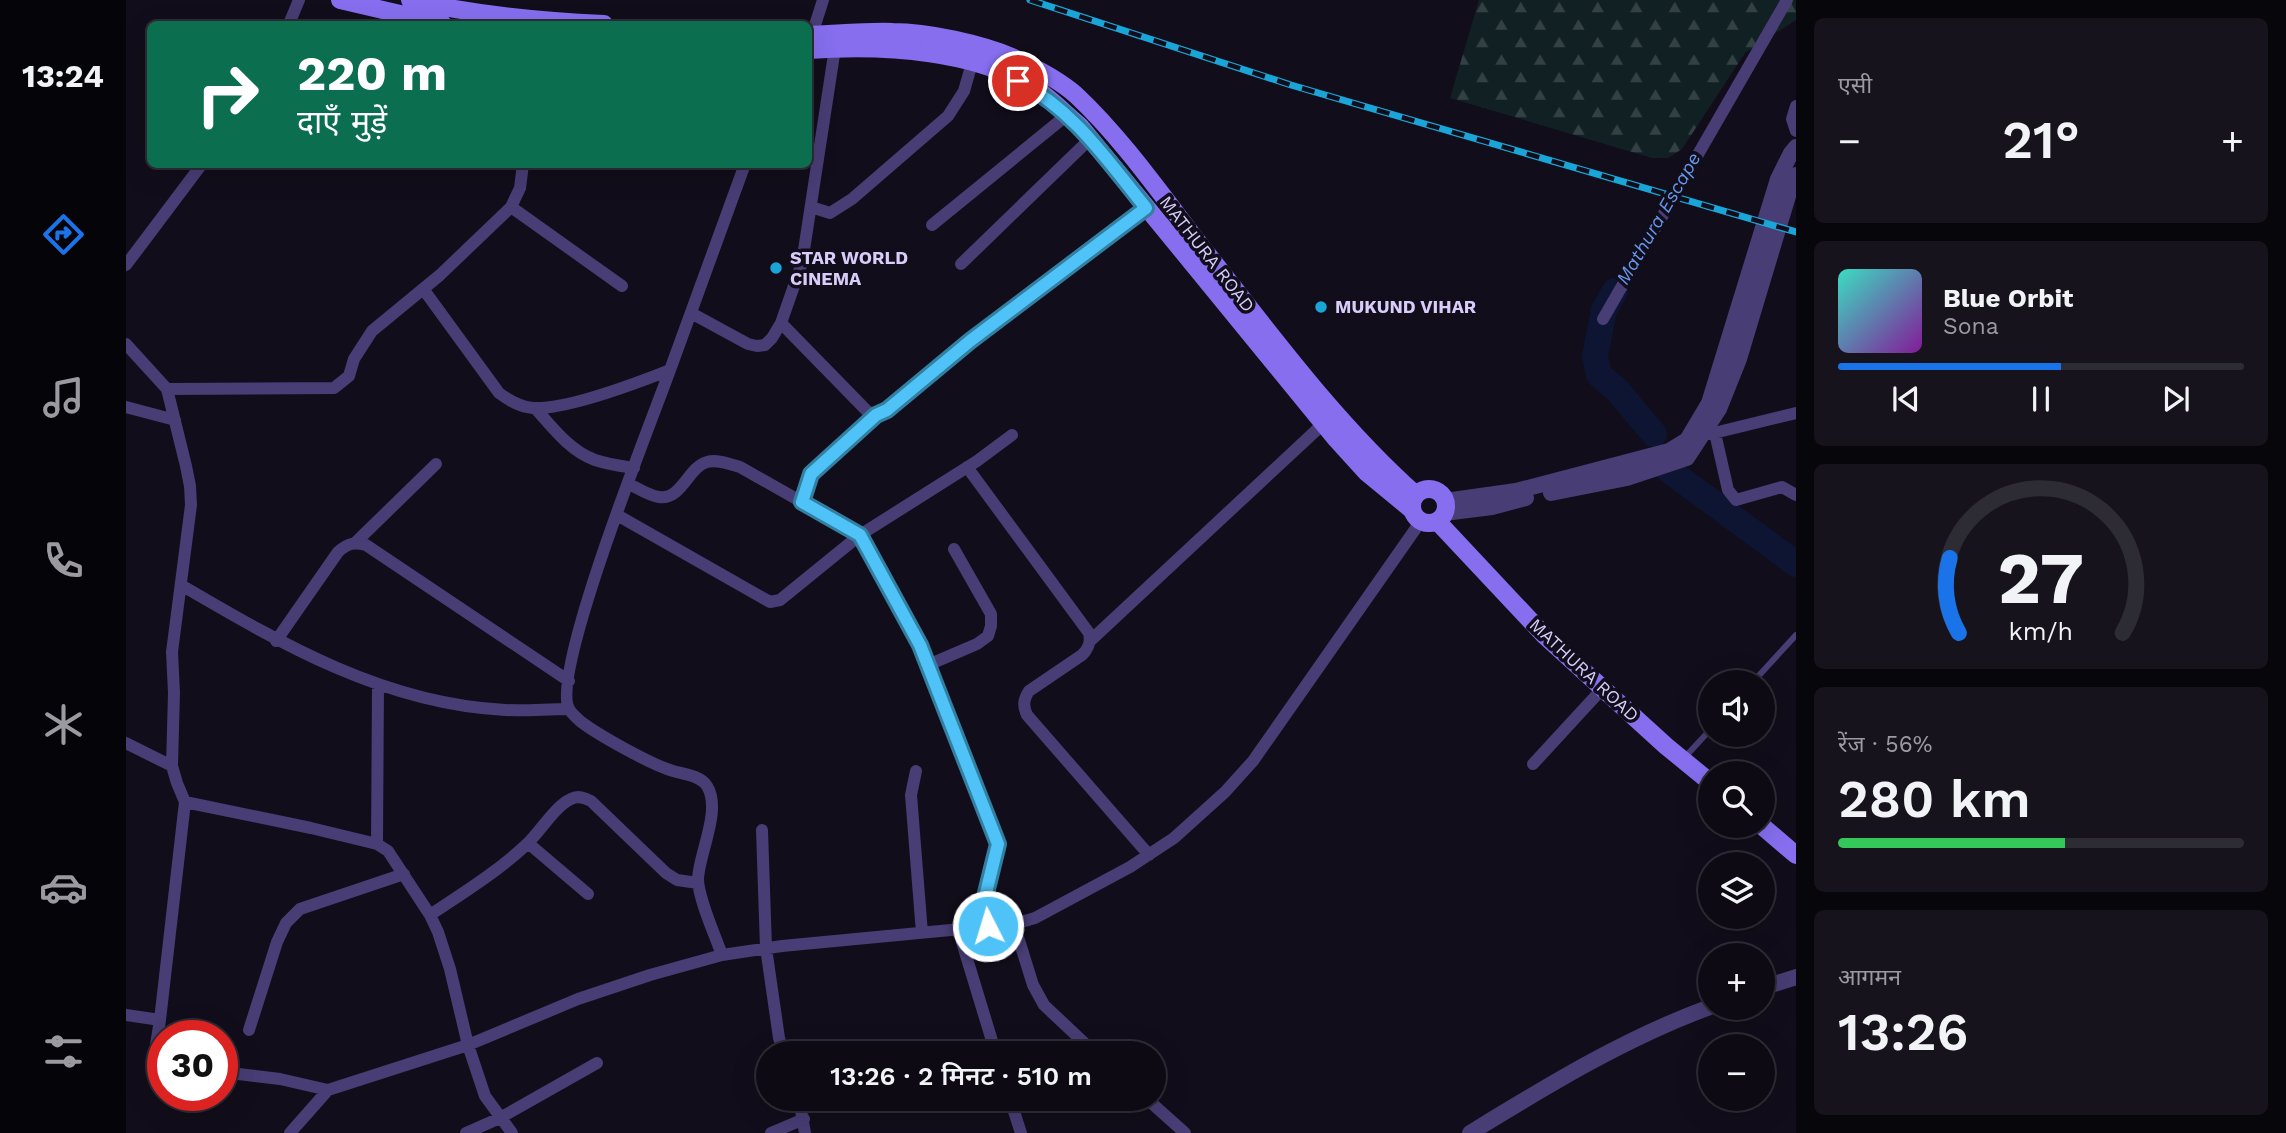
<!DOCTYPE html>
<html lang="hi">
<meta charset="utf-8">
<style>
body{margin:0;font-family:"Work Sans","Noto Sans Devanagari",sans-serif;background:#16131d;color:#f1f3f6;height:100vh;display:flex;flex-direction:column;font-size:26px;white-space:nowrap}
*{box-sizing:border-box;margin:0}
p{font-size:23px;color:#9a9aa0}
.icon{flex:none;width:38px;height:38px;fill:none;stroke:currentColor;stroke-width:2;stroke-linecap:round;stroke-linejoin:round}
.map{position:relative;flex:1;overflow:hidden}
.sheet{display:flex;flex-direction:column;gap:18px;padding:18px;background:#07060b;width:490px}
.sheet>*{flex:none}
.banner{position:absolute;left:21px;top:21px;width:665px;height:147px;border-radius:10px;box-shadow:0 7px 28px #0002,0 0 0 2px #2d2b34;background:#0b6e4f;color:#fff;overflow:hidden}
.controls{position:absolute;left:1572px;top:670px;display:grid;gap:14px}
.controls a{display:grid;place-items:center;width:77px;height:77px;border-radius:50%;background:#0d0a14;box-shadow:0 7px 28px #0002,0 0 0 2px #2d2b34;font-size:35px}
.speed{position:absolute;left:21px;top:1020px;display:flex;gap:14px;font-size:35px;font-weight:700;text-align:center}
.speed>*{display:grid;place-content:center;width:91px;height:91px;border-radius:50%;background:#0d0a14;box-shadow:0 7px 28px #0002,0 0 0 2px #2d2b34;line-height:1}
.speed .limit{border:10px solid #d22;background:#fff;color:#111}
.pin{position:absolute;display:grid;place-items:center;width:60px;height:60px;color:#fff;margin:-30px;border:4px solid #fff;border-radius:50%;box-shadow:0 2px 7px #0007}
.me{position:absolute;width:77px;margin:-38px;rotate:355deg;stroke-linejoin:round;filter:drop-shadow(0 0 5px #0008)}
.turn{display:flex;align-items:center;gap:24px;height:147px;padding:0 35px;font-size:32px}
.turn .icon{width:91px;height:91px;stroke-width:2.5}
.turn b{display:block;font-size:49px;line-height:60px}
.big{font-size:52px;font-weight:600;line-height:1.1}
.sheet .tile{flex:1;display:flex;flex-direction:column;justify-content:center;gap:10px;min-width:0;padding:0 24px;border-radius:10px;background:#16131d}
.sheet .dial{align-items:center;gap:0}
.dial svg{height:182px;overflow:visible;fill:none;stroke:#2d2b34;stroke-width:7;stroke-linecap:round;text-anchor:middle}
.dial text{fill:#f1f3f6;stroke:none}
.song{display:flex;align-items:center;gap:21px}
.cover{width:84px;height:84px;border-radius:10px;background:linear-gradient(135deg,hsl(170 70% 55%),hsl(290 70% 35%))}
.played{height:7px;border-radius:4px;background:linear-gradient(90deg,#1a73e8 55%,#2d2b34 55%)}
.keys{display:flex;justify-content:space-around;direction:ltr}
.heat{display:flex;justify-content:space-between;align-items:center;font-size:38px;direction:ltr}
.charge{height:10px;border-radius:5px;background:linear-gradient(90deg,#34c759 56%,#2d2b34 0)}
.trip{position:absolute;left:630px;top:1041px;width:410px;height:70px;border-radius:35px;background:#0d0a14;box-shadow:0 7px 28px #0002,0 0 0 2px #2d2b34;font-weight:600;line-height:70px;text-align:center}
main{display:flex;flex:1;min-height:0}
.tab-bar{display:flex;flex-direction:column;width:126px;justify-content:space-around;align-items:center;background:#050408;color:#9a9aa0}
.tab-bar .icon{width:49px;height:49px}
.tab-bar .selected{color:#1a73e8}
.tab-bar b{font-size:32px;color:#f1f3f6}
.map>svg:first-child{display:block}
.forest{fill:url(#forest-firs)}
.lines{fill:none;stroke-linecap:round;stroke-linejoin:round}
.river{stroke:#0d1533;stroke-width:26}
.service{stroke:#483d74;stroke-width:6}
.minor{stroke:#483d74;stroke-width:12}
.tertiary{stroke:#483d74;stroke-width:16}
.secondary{stroke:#866eee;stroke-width:18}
.rail-casing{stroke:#19a5d8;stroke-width:7}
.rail{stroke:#110d1a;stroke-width:4.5;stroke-dasharray:13;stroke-linecap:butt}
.route-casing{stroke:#337fa1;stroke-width:18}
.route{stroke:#4fc3f7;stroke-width:12}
.poi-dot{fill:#19a5d8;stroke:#110d1a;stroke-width:2.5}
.labels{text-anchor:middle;stroke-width:7;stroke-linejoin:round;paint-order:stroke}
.street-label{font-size:18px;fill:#d9ccf9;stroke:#110d1a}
.poi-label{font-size:18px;font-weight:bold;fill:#d9ccf9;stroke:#110d1a;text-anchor:start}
.water-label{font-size:19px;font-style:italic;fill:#6698ed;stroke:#110d1a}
</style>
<main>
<nav class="tab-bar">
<b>13:24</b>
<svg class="icon selected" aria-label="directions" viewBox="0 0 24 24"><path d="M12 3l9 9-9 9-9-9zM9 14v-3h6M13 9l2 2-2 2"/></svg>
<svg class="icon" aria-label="music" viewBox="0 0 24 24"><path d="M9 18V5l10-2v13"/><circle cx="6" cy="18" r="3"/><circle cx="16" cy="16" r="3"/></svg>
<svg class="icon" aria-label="phone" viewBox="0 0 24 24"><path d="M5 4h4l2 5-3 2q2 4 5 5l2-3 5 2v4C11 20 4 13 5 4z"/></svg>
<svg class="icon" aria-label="climate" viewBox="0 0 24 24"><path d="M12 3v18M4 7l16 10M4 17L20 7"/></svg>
<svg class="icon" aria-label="car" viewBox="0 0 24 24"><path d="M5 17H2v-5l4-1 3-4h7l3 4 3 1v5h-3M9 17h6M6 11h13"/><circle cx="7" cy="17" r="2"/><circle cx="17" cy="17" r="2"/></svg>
<svg class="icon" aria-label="filters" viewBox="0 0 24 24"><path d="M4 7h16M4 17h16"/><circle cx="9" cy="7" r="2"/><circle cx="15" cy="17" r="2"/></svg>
</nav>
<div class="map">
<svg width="1670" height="1133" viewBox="0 0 1670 1133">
<defs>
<pattern id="forest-firs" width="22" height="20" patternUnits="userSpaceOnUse" patternTransform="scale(1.75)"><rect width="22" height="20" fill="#112123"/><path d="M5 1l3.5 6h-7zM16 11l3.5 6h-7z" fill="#334044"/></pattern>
</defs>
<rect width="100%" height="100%" fill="#110d1a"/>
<path class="forest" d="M1353 0H1670V20L1619 53 1556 149 1542 158H1526L1324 98Z"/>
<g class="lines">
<path class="river" d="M1489 291 1478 310 1469 356 1473 375 1490 389 1528 434
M1541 469 1670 564"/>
<path class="service" d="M1627 682 1670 635
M1559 757 1584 730"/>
<path class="minor" d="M163 24 173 0
M684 41 697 0
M1670 106 1666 119 1670 131
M385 207 496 286
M685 207 704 213 726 199 822 116 838 91 846 63
M806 225 941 115
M835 264 964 139
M0 265 76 164
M298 290 373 393C384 401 394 407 407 408 441 410 511 383 544 370L619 164
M565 313 622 344 631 346 639 345 646 338 655 323 676 263 709 48
M1477 319 1661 0
M655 323 741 411 749 415 761 410 844 341 1019 208
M0 344 41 389 60 466 64 486 65 505 46 652 48 693 46 766 51 783 59 802 34 1020 0 1015
M544 370C526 420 424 673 443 709 445 713 451 718 454 721 472 735 526 765 547 771 558 774 575 776 581 786 596 810 573 853 572 879 572 898 589 935 596 955
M41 389 208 388 223 376 228 359 246 331 314 275 385 207 394 188 397 164
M0 407 49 420
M409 408C426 427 444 451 469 460 481 464 495 466 508 468
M1589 433 1602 490 1610 500 1656 487 1670 495
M1584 434 1670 413
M841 467 963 633C965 642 963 648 956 655L903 691C897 700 897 706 901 715L1023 855
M676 502 685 474 749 415
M491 515 644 602 654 600 734 535 614 467C604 464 591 459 581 462 562 467 556 500 533 497 524 496 511 488 503 484
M230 542 310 464
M55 585C156 644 258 704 379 710 400 711 421 709 443 709
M150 641 212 552C222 543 228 542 240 545L443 681
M964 641 1197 424
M802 665 851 644 862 636 865 626V614L828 549
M0 743 46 766
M1407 764 1477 688
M790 771 785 795 796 933
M59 802 185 828 251 844 262 851 304 915 312 932 324 969 342 1045 359 1096 386 1133
M636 830 640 948 653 1038 658 1054
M402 843 462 894
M251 844 252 685
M304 915C337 893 371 872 400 845 414 832 429 806 445 799 452 795 459 798 465 801L540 873 551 880 572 883
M888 924 907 985 918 1005 970 1054
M862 927C860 911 857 896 861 881 865 862 873 850 868 830L795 645 734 535 851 461 886 435
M832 929 870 1054
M34 1020 28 1057 30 1063 37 1065
M123 1030 151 942 160 923 174 909 278 874
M96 1072 154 1079 202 1090
M673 1099 679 1133
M884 1099 895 1133
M1021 1099 1059 1133
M164 1133 202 1090 342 1045 452 999 524 975 596 955 656 946 888 924 909 918 1004 867 1048 838 1099 792 1127 761 1295 521
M340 1133 374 1118 471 1063
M645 1133 678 1119"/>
<path class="tertiary" d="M1425 493 1501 478 1561 458 1593 409 1613 359 1665 186 1670 175
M1319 501 1390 491 1543 451 1561 440 1583 403 1652 179 1665 153 1670 147
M1318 513 1366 507 1400 498
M1636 988 1670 977
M1344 1133C1421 1086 1499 1038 1584 1007"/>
<path class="secondary" d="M214 0 317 24
M284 0C348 15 412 21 478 24
M682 35C711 34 739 31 767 32 802 32 855 44 886 57 908 67 932 79 950 95 996 138 1037 197 1075 246 1143 332 1208 422 1290 495
M682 50C756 45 855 49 917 94 930 104 941 115 954 126L1210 439 1240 472 1286 510
M1286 506a17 17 0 1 1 34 0a17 17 0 1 1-34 0Z
M1311 521 1418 635 1540 746 1584 782
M1636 826 1670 855"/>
<defs>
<path id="rail" d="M904 0 1165 85 1670 232"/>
</defs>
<use href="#rail" class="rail-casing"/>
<use href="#rail" class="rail"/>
</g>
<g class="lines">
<defs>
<path id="route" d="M862 926 859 897 872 844 794 645 734 535 676 502 685 474 750 415 761 410 844 341 1020 208C981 160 948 110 892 81"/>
</defs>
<use href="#route" class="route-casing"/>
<use href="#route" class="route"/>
</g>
<g class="poi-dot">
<circle cx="650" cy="268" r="7"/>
<circle cx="1195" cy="307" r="7"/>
</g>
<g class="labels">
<g class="street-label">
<text transform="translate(1081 254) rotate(52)" y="6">MATHURA ROAD</text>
<text transform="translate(1458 670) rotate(43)" y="6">MATHURA ROAD</text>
</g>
<g class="poi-label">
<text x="664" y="264">STAR WORLD<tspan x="664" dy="21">CINEMA</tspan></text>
<text x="1209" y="313">MUKUND VIHAR</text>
</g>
<g class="water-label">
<text transform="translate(1532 218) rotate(-60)" y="7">Mathura Escape</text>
</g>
</g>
</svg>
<div class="controls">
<a><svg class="icon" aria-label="sound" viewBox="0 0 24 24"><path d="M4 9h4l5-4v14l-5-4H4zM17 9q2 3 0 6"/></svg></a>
<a><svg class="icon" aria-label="search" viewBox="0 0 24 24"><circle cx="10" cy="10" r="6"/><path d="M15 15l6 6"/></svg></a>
<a><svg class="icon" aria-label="layers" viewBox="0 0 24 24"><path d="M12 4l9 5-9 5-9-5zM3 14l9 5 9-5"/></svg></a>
<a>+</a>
<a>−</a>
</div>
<div class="speed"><div class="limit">30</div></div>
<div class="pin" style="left:892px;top:81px;background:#d93025"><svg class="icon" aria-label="arrive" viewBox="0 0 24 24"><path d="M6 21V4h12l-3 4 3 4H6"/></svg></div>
<svg class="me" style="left:862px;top:926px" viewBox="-20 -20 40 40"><circle r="17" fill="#4fc3f7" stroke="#fff" stroke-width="3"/><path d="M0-11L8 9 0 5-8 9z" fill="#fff"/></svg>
<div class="trip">13:26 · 2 मिनट · 510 m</div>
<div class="banner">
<div class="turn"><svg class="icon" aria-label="right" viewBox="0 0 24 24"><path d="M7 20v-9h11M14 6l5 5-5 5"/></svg><div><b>220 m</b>दाएँ मुड़ें</div></div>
</div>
</div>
<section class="sheet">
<div class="tile"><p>एसी</p>
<div class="heat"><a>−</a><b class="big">21°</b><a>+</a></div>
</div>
<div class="tile">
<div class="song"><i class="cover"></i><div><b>Blue Orbit</b><p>Sona</p></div></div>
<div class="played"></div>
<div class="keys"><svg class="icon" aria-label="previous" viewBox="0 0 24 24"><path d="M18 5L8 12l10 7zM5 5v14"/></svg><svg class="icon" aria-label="pause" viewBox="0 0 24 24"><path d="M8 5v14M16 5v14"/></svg><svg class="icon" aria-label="next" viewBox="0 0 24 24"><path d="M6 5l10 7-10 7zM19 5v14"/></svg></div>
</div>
<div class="tile dial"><svg viewBox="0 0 100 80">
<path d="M14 69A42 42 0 1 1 86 69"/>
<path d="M14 69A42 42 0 0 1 10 36" stroke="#1a73e8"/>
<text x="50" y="56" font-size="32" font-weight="700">27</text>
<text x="50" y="72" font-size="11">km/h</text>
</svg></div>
<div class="tile"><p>रेंज · 56%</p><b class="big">280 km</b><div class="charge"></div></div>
<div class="tile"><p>आगमन</p><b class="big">13:26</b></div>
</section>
</main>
